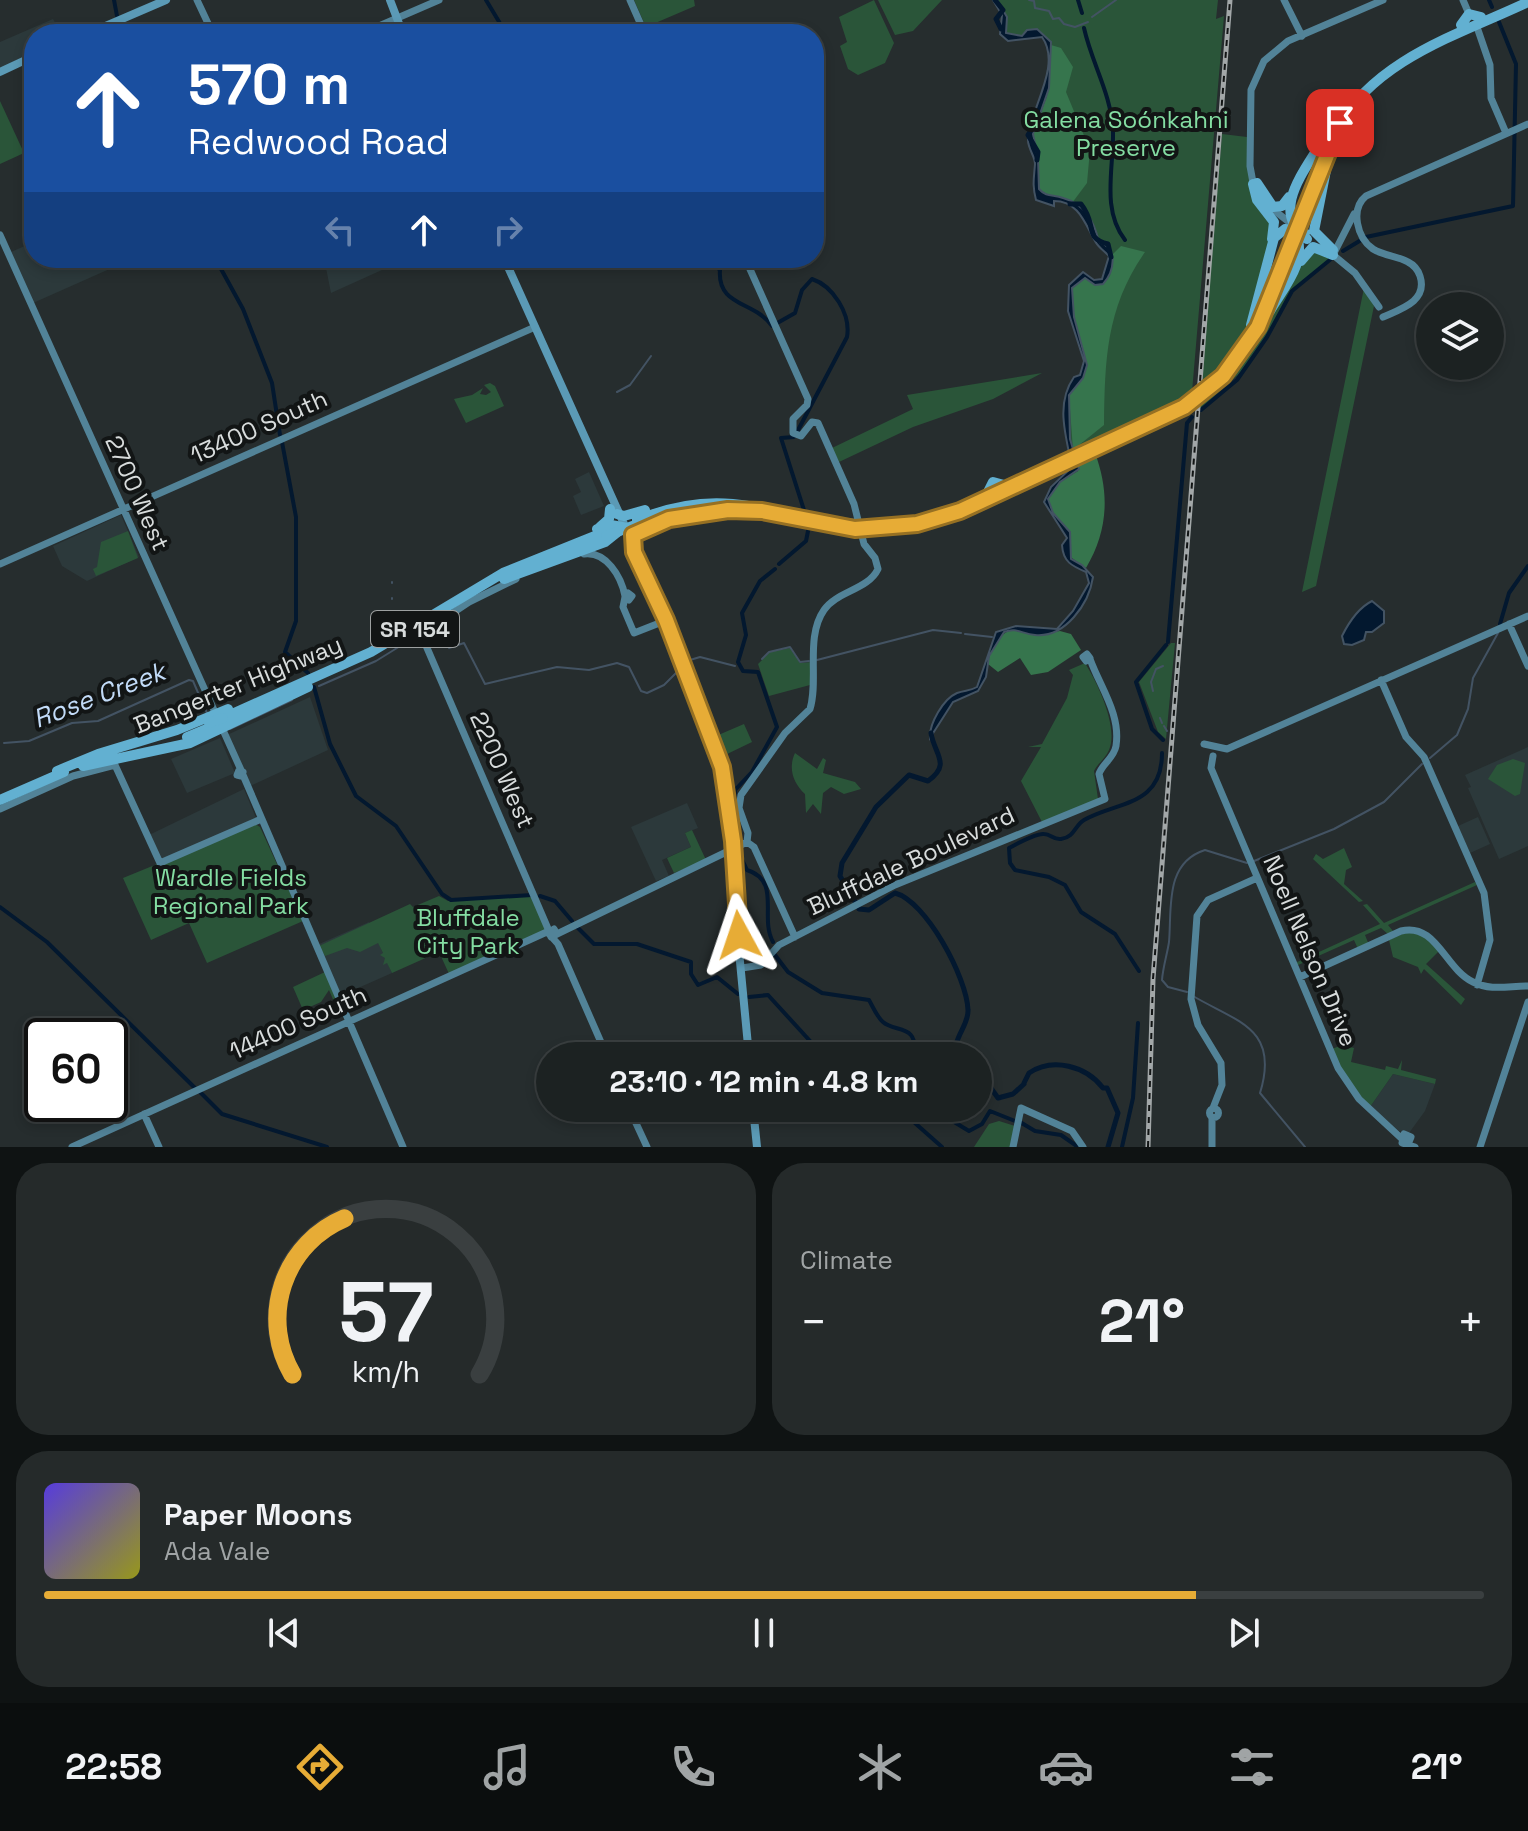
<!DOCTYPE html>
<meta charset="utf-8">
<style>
body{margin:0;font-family:"Space Grotesk",sans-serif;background:#252a2a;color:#f1f3f6;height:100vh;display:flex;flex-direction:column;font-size:30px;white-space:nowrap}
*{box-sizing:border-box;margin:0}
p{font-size:26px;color:#a0a4a5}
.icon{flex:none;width:44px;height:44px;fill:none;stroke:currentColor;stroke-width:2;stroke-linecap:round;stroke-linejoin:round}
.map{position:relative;height:1147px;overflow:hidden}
.details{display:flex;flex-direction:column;gap:16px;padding:16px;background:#0f1313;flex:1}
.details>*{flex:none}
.banner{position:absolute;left:24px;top:24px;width:800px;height:244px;border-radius:32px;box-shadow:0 4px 12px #0003,0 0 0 2px #3a3f40;background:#1a4fa0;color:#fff;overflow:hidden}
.buttons{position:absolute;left:1416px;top:292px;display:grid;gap:16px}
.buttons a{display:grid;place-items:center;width:88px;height:88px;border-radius:50%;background:#1c2222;box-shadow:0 4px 12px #0003,0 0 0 2px #3a3f40;font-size:40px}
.speed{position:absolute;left:24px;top:1018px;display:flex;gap:16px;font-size:40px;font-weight:700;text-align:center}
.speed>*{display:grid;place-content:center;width:104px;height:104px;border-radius:50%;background:#1c2222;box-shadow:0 4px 12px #0003,0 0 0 2px #3a3f40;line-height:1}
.speed .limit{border:4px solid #111;border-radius:12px;background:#fff;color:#111}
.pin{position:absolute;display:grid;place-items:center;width:68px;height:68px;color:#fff;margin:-34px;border-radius:16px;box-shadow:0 4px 12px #0006}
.me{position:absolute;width:88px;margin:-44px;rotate:355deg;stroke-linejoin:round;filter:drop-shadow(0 0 6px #0008)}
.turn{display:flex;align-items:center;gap:28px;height:168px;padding:0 32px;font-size:36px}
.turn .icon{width:104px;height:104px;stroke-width:2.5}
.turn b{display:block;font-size:56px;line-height:68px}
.lanes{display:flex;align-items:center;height:76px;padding:0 32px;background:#0003;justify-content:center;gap:40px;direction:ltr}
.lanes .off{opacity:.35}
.big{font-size:60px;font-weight:800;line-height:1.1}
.details .tile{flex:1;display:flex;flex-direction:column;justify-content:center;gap:12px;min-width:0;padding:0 28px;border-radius:32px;background:#252a2a}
.details .dial{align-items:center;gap:0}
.dial svg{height:208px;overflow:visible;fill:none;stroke:#3a3f40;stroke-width:7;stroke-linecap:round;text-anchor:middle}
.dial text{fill:#f1f3f6;stroke:none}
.song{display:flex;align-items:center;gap:24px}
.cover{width:96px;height:96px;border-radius:12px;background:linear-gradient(135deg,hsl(250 70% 55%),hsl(60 70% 35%))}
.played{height:8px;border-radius:4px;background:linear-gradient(90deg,#e7ac36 80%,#3a3f40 80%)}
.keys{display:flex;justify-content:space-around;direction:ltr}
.heat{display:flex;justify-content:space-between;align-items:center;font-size:44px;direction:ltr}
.details .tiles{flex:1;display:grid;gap:16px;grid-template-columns:1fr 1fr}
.tile:last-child{grid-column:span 2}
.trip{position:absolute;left:536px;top:1042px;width:456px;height:80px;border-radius:40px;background:#1c2222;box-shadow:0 4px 12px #0003,0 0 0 2px #3a3f40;font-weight:800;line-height:80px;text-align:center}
.menu{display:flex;height:128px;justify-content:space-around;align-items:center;background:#0b0e0e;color:#a0a4a5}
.menu .icon{width:56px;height:56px}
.menu .current{color:#e7ac36}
.menu b{font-size:36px;color:#f1f3f6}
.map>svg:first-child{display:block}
.built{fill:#2c393b}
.green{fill:#2a5539}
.forest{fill:#36754d}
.water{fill:#03182f;stroke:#435363;stroke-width:2}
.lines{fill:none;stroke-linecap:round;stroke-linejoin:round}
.stream{stroke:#435363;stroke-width:2}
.canal{stroke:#03182f;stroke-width:4}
.river{stroke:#03182f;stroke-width:5}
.secondary{stroke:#528398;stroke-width:7}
.primary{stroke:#5b9ab6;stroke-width:8}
.highway{stroke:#62b0d1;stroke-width:10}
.rail-casing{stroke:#a2a7a8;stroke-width:5}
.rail{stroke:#121515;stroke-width:2;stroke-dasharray:6;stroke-linecap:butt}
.highway-bridge{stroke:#62b0d1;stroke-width:10}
.route-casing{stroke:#967023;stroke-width:20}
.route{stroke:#e7ac36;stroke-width:14}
.labels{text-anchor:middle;stroke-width:8;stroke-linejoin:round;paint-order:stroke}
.shield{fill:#121515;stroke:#9da0a0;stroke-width:2}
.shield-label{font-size:22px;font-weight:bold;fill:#d8dcdc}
.park-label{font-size:24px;fill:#84dda2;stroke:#121515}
.street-label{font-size:24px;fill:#d8dcdc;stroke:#121515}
.water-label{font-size:26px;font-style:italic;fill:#c2dbf8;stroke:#121515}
</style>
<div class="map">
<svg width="1528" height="1147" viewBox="0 0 1528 1147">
<rect width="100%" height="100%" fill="#262d2e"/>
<path class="built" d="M53 19 61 34H34V52L0 68V42Z
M34 242V258L132 259 33 303 11 252Z
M324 258H390L393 265 331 293Z
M589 472 604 506 581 515 573 496 581 492 575 479Z
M121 515 139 557 87 581 62 566 53 546Z
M310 697 328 750 248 787 227 735Z
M220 738 235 773 187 793 171 759Z
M1528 747V846L1499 859 1468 788 1471 787 1465 775Z
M244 789 256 818 161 861 149 835Z
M687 803 698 828 685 833 691 847 662 860 669 876 656 881 631 827Z
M1478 817 1490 844 1470 853 1458 826Z
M369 922 392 973 340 996 317 945Z
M1393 1074 1435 1084 1425 1111 1409 1133 1399 1131 1370 1107Z"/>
<path class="green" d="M634 0H694L695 6 646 27Z
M874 0 894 43 885 63 858 75 848 69 840 46 847 42 839 17Z
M878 0H942L913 31 895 35Z
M996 0H1218L1216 19 1224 16 1192 392 1173 405 1073 450 1087 438 1069 446 1067 397 1087 366 1072 310 1094 283 1105 279 1112 259 1080 208 1041 196 1051 45 1042 33 1021 38 1007 36 1002 28 1003 10Z
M0 101 24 153 0 164Z
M1222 134 1247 137 1248 169 1273 224 1250 324 1226 360 1200 387Z
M1311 249 1330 259 1291 290 1265 339 1241 372 1198 411 1199 400C1250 361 1277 302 1311 249Z
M1364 288 1374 306 1316 586 1302 592Z
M1042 373 993 399 913 427 839 462 832 448 913 409 907 395Z
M490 383 495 386 504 406 466 423 454 399 472 395 483 388 480 394 486 395 491 392 484 385Z
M128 531 138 558 96 576 93 569 97 567 101 542Z
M1171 643H1175L1166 739 1158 732 1139 682Z
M790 648 800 663 812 662 810 685 769 696 758 664 770 652Z
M1085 663C1097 682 1119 727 1109 750 1106 758 1098 763 1094 771L1098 799 1042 822 1021 781 1041 747H1028L1042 744 1067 698 1073 675 1069 670Z
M744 724 752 742 723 756 716 736Z
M795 753 817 769 823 758 826 760 823 773 855 782 861 789 844 794 831 787 823 793 821 814 813 804 806 813 805 794C793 783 788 768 795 753Z
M1513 759 1525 763 1520 794 1515 796 1488 779 1497 765Z
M255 824 260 827 303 921 207 963 189 923 151 940 123 878Z
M692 830 706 860 674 873 667 858 691 847 685 833Z
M1344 848 1352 867 1346 870 1344 884 1363 901 1359 902 1313 859 1316 854 1323 859Z
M1475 882 1477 885 1388 925 1393 931 1389 935 1381 928 1365 935 1369 945 1358 949 1354 940 1296 966 1295 963 1380 924 1363 905 1367 904 1384 923Z
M439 896 448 901 534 896 548 929 450 976 439 952 392 973 387 963 383 965 385 958 380 955 383 953 378 943 360 952 347 948 325 956 319 946 410 904 413 907Z
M1409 931 1425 935 1439 951 1426 964 1465 999 1461 1005 1424 969 1421 974 1418 967 1393 957 1389 940Z
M325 972 338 1002 335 1004 329 990 321 1002 303 1010 293 987Z
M1342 1045 1354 1048 1351 1062 1385 1070 1386 1066 1398 1069 1402 1060 1401 1070 1436 1079 1435 1084 1393 1074 1370 1107 1346 1079 1332 1049Z
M999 1121 1015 1126 1011 1147H974L989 1124Z"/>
<path class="forest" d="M1051 45 1061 48 1073 67 1066 92 1090 150 1087 183 1072 203C1063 193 1049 199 1039 189L1033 134 1047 96Z
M1121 246 1145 252C1106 308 1105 359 1104 425L1073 450 1069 395 1087 365 1074 317 1072 288 1085 278 1095 285 1110 276 1113 254Z
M1095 453C1110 493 1108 531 1086 568L1069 556 1071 536 1053 513 1048 499 1060 482 1078 471 1076 462Z
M1012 630 1034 635 1060 631 1071 634 1081 650 1048 672 1031 675 1020 658 998 672 988 664C990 651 998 633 1012 630Z"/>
<path class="water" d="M993 0H997L1007 17 1006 33 1022 36 1027 30 1037 29 1051 42 1049 88 1033 134 1038 158 1039 189C1047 198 1053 194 1063 198 1085 204 1094 221 1099 242 1119 248 1114 272 1103 284L1095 285 1085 278 1072 288 1074 317 1087 365 1083 378 1069 395 1070 439 1079 469 1060 482 1048 499 1053 513 1070 532 1071 559 1082 565 1093 577C1089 604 1065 638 1035 635 1022 634 1017 627 1004 632L989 656 986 677 978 691 953 702 930 738C929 724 943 699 957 693 965 690 970 691 977 687L996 632 1016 626 1057 629 1073 611 1089 583 1086 572C1072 566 1063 562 1062 545L1067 538 1044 502 1051 487 1072 467C1066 436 1055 404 1074 377L1080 375 1084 361 1068 311 1069 285 1083 272 1094 280 1102 279 1109 256C1104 251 1098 247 1095 241 1085 224 1079 201 1054 201V206L1036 200C1032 185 1034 178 1035 164 1035 156 1028 149 1028 140 1028 112 1063 66 1042 37L1008 41 1000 34 1002 15Z
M1372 601 1384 611V623L1372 632H1366L1364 640 1352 645 1344 644 1342 636C1349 622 1358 608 1372 601Z"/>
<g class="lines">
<path class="stream" d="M1029 0 1034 1 1035 8 1049 11 1053 19 1059 18 1064 24 1075 27 1088 22
M1092 17 1116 0
M617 392 630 385 651 356
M392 582V583
M392 599V598
M428 633 439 632 449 648 464 643 485 684 557 667 589 670 617 663 629 667 641 691 647 693 664 685 677 672
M965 634 992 637
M762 659 769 652 790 647 800 662 809 661
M690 660 700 657 735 666
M817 660 933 630 961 633
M319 686 376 661 418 635
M1153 691 1151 682 1156 669 1163 666
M201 700 207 713
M1160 718 1162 723
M1164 726 1167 731
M230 729 292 700
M4 743 29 741 72 723 98 721 189 680 193 681 199 695
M1430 758 1457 735 1468 709 1473 678 1498 633
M1254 861 1334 829 1384 802 1422 764
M1187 992 1168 987 1162 980C1163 967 1167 955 1169 942 1172 909 1164 863 1205 850L1247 863
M1193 996C1237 1022 1280 1028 1260 1093L1305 1147"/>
<path class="canal" d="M114 0 117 16
M486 0 501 25 532 34
M1078 0 1082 13
M1489 0 1492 7
M121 26 125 34
M1084 28C1092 64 1111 93 1113 131 1114 168 1101 209 1125 240
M1343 251 1366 237 1513 206 1516 64 1499 22
M215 258 243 309 272 383 280 435
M707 258 720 270C717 307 755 301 772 326L795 313 802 290 812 279C833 286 851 314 847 337L796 434
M1201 410 1237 380 1267 337 1292 291 1331 259
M794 437 781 438 804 510
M282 442 296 517V621L285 652 308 673
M779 564 806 541 809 526
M1500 624 1509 593 1528 566
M1168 642 1187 423 1192 417
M314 687 330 744 356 796 396 826 442 894 451 900 532 895
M1163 740 1152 729 1136 682 1166 645
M738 843 735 790 752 772 777 727 758 672 743 671 738 662 746 635 742 613 760 581 775 569
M739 853 747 870C782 881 759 917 773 942
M540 896 555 901 572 921
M0 907 47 942 195 1088
M576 926 594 944H637L691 962V974L698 985 717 977 738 994
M775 955 788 972 822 993 869 1000C873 1007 877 1017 883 1022 895 1033 919 1023 914 1056
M1139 971 1115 934 1081 912 1065 885 1049 877 1015 870 1010 863 1009 848C1017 844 1035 833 1044 834 1051 834 1053 840 1061 839 1075 837 1075 825 1084 820 1117 801 1162 807 1162 753
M749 997 768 995 821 1053 833 1056
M200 1092 222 1114 327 1147
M898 1108 942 1147
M931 1108 969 1131 982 1124 990 1111 1015 1121
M1020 1122 1035 1131 1061 1135 1078 1147
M1122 1147 1133 1098 1138 1023"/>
<path class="river" d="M995 0 1003 10 996 19 1001 29
M1031 130 1028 135 1038 152 1037 160
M1070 204H1081C1098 225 1083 238 1108 244L1111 257
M856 903 840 876 842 863 876 807 909 775 928 781C952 764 934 754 931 733
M859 909 869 910 895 893C926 901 967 978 968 1010 969 1027 949 1041 959 1056
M978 1070 998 1098 1013 1094 1024 1084
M1024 1083 1029 1073C1053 1057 1086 1066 1103 1088H1107L1118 1113 1108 1147"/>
<path class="secondary" d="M197 0 213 34
M630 0 645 34
M1284 0 1302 36
M1463 0 1469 14
M1478 30 1490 65 1491 98 1506 133
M304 34 372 29 439 0
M1254 188 1250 166 1251 90 1264 61 1288 41 1383 0
M1270 207 1294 226
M0 235 241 770
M1332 254 1355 273 1379 307
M1333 255 1354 214
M745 258 808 399 807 405 793 419V433L801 436 812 422 818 423 854 504 864 544 875 558 878 569C868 590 837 591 824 610 805 637 819 680 810 709L785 733 741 795 739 808 748 833 747 842
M1383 317C1401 309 1428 301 1420 276 1418 270 1414 265 1408 262 1398 256 1384 256 1373 249 1357 238 1350 209 1366 196L1528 124
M584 554C606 551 621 576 625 596
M0 564 535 327
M516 579 469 602 421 634 549 931
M628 593 632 596 629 600 625 597Z
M625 597 623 607 634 633 662 622
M1509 624 1528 666
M1087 654 1090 658 1086 661 1083 657Z
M1381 680 1406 737 1424 757 1484 893 1490 940 1477 985
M1204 744 1227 749 1528 616
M1213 756 1211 768 1338 1068 1359 1099 1401 1138
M239 770 243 772 241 776 237 775Z
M243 775 403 1147
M0 809 73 776 115 765 160 863 259 820
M747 842 754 847 795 937
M557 934 747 842
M551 937 557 934 554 929 549 934 558 944 607 1056
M742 968 761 965 779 945 895 885 1105 799 1099 774C1102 764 1114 758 1116 746 1121 714 1100 687 1090 659
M1300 977 1401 931C1436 922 1445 969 1473 982 1491 991 1508 986 1528 986
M629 1108 647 1147
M1213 1108 1222 1085 1221 1063 1198 1025 1191 999 1197 916 1208 900 1257 878
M1209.5 1113a4.5 4.5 0 1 1 9 0a4.5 4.5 0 1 1-9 0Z
M144 1114 159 1147
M1212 1117V1147
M1408 1144 1411 1137 1404 1134 1402 1143 1415 1147
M72 1147 549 931
M1013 1147 1021 1108 1072 1131 1083 1147
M1480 1147 1528 1002"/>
<path class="primary" d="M390 0 403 34
M87 34 166 0
M0 72 34 56
M504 258 656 595 715 744 727 796 734 881
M732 878 749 1056
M753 1108 757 1147"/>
<path class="highway" d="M1461 25 1469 14 1481 17
M1328 160 1314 231 1333 250
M1257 183 1273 207 1282 206 1289 197
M1253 184 1257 200 1274 222 1272 239
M1299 221C1311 191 1320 158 1336 129 1377 58 1458 35 1528 2
M1307 239C1267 209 1309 167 1326 134
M1301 261 1313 247 1333 255
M1270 311C1284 287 1309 260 1295 232
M1251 325 1274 238 1285 229 1305 233
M988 492 993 482 1004 485
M617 514 624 516 645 510
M637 520C730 483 768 518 856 524
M600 527 609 519 610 509
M597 529 611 525 638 530
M868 530 910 526 947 516 1170 415C1245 372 1263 315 1292 239
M634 552 635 533C669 511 717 509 757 510
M504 579 605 542 620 530
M223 718 371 652 503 573 605 532
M187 737 211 727
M83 766 190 743 308 687
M57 771 98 754 177 730 228 709
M0 800 64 772"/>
<defs>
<path id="rail" d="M1148 1147 1153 979 1230 0"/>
</defs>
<use href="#rail" class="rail-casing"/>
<use href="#rail" class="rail"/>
<path class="highway-bridge" d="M1292 239 1299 221
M855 529 868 530
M606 536 638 524
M209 723 223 718"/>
</g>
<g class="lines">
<defs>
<path id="route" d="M739 935 733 841 722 767 666 620 634 552 633 535 669 519 728 510 762 511 855 529 917 524 960 511 1184 407 1223 376 1258 327 1340 123"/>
</defs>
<use href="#route" class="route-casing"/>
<use href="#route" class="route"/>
</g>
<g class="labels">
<rect class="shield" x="371" y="611" width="88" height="36" rx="6"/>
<g class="shield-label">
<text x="415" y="637">SR 154</text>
</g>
<g class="park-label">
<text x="1126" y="128">Galena Soónkahni<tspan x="1126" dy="28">Preserve</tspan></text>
<text x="231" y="886">Wardle Fields<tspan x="231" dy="28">Regional Park</tspan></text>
<text x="468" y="926">Bluffdale<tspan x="468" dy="28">City Park</tspan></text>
</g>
<g class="street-label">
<text transform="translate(259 427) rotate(-24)" y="8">13400 South</text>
<text transform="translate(137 493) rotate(66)" y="8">2700 West</text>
<text transform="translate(238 685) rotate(-22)" y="8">Bangerter Highway</text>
<text transform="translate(502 770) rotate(66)" y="8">2200 West</text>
<text transform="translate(911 861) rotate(-25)" y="8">Bluffdale Boulevard</text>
<text transform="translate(1310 951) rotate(67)" y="8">Noell Nelson Drive</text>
<text transform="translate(298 1023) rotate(-24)" y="8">14400 South</text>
</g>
<g class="water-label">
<text transform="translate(99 695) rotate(-21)" y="9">Rose Creek</text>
</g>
</g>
</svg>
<div class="buttons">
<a><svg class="icon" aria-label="layers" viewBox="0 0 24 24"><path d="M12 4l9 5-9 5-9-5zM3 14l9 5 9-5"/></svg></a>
</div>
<div class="speed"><div class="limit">60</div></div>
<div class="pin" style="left:1340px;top:123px;background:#d93025"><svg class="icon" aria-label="arrive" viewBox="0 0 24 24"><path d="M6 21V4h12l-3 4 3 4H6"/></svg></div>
<svg class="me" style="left:739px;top:935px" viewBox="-20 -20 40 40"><path d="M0-17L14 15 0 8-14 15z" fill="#e7ac36" stroke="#fff" stroke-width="4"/></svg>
<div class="trip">23:10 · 12 min · 4.8 km</div>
<div class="banner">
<div class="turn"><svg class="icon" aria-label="ahead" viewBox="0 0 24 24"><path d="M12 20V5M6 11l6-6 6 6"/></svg><div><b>570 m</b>Redwood Road</div></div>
<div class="lanes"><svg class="icon off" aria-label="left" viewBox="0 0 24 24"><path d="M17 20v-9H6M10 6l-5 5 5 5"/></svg><svg class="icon" aria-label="ahead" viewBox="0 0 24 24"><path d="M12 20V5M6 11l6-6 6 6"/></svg><svg class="icon off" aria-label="right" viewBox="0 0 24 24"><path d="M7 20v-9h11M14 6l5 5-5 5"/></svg></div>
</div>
</div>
<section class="details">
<div class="tiles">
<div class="tile dial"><svg viewBox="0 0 100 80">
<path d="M14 69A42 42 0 1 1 86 69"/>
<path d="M14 69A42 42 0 0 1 34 9" stroke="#e7ac36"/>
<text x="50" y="56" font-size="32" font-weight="700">57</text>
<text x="50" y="72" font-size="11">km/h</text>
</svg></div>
<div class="tile"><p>Climate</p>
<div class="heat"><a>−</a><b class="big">21°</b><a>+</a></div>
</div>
<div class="tile">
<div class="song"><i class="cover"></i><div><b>Paper Moons</b><p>Ada Vale</p></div></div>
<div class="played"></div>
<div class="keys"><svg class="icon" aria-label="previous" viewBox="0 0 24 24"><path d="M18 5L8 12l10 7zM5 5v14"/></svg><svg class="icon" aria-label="pause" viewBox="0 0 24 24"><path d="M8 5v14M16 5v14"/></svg><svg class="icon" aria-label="next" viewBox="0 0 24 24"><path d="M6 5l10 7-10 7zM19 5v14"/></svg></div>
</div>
</div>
</section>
<nav class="menu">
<b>22:58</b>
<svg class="icon current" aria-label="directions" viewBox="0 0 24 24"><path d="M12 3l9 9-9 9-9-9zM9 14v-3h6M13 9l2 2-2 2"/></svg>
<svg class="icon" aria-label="music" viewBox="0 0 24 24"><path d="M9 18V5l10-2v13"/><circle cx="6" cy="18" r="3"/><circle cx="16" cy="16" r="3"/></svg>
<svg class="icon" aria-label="phone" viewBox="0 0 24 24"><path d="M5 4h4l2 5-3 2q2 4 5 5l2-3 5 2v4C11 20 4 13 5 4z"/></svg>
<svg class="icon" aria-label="climate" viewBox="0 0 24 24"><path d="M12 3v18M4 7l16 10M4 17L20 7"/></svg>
<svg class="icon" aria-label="car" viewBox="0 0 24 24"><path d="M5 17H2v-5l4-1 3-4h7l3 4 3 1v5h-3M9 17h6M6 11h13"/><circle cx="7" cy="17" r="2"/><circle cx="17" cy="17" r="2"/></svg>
<svg class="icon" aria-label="filters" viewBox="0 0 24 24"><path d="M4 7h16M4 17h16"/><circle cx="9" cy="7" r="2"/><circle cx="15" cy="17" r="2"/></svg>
<b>21°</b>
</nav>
